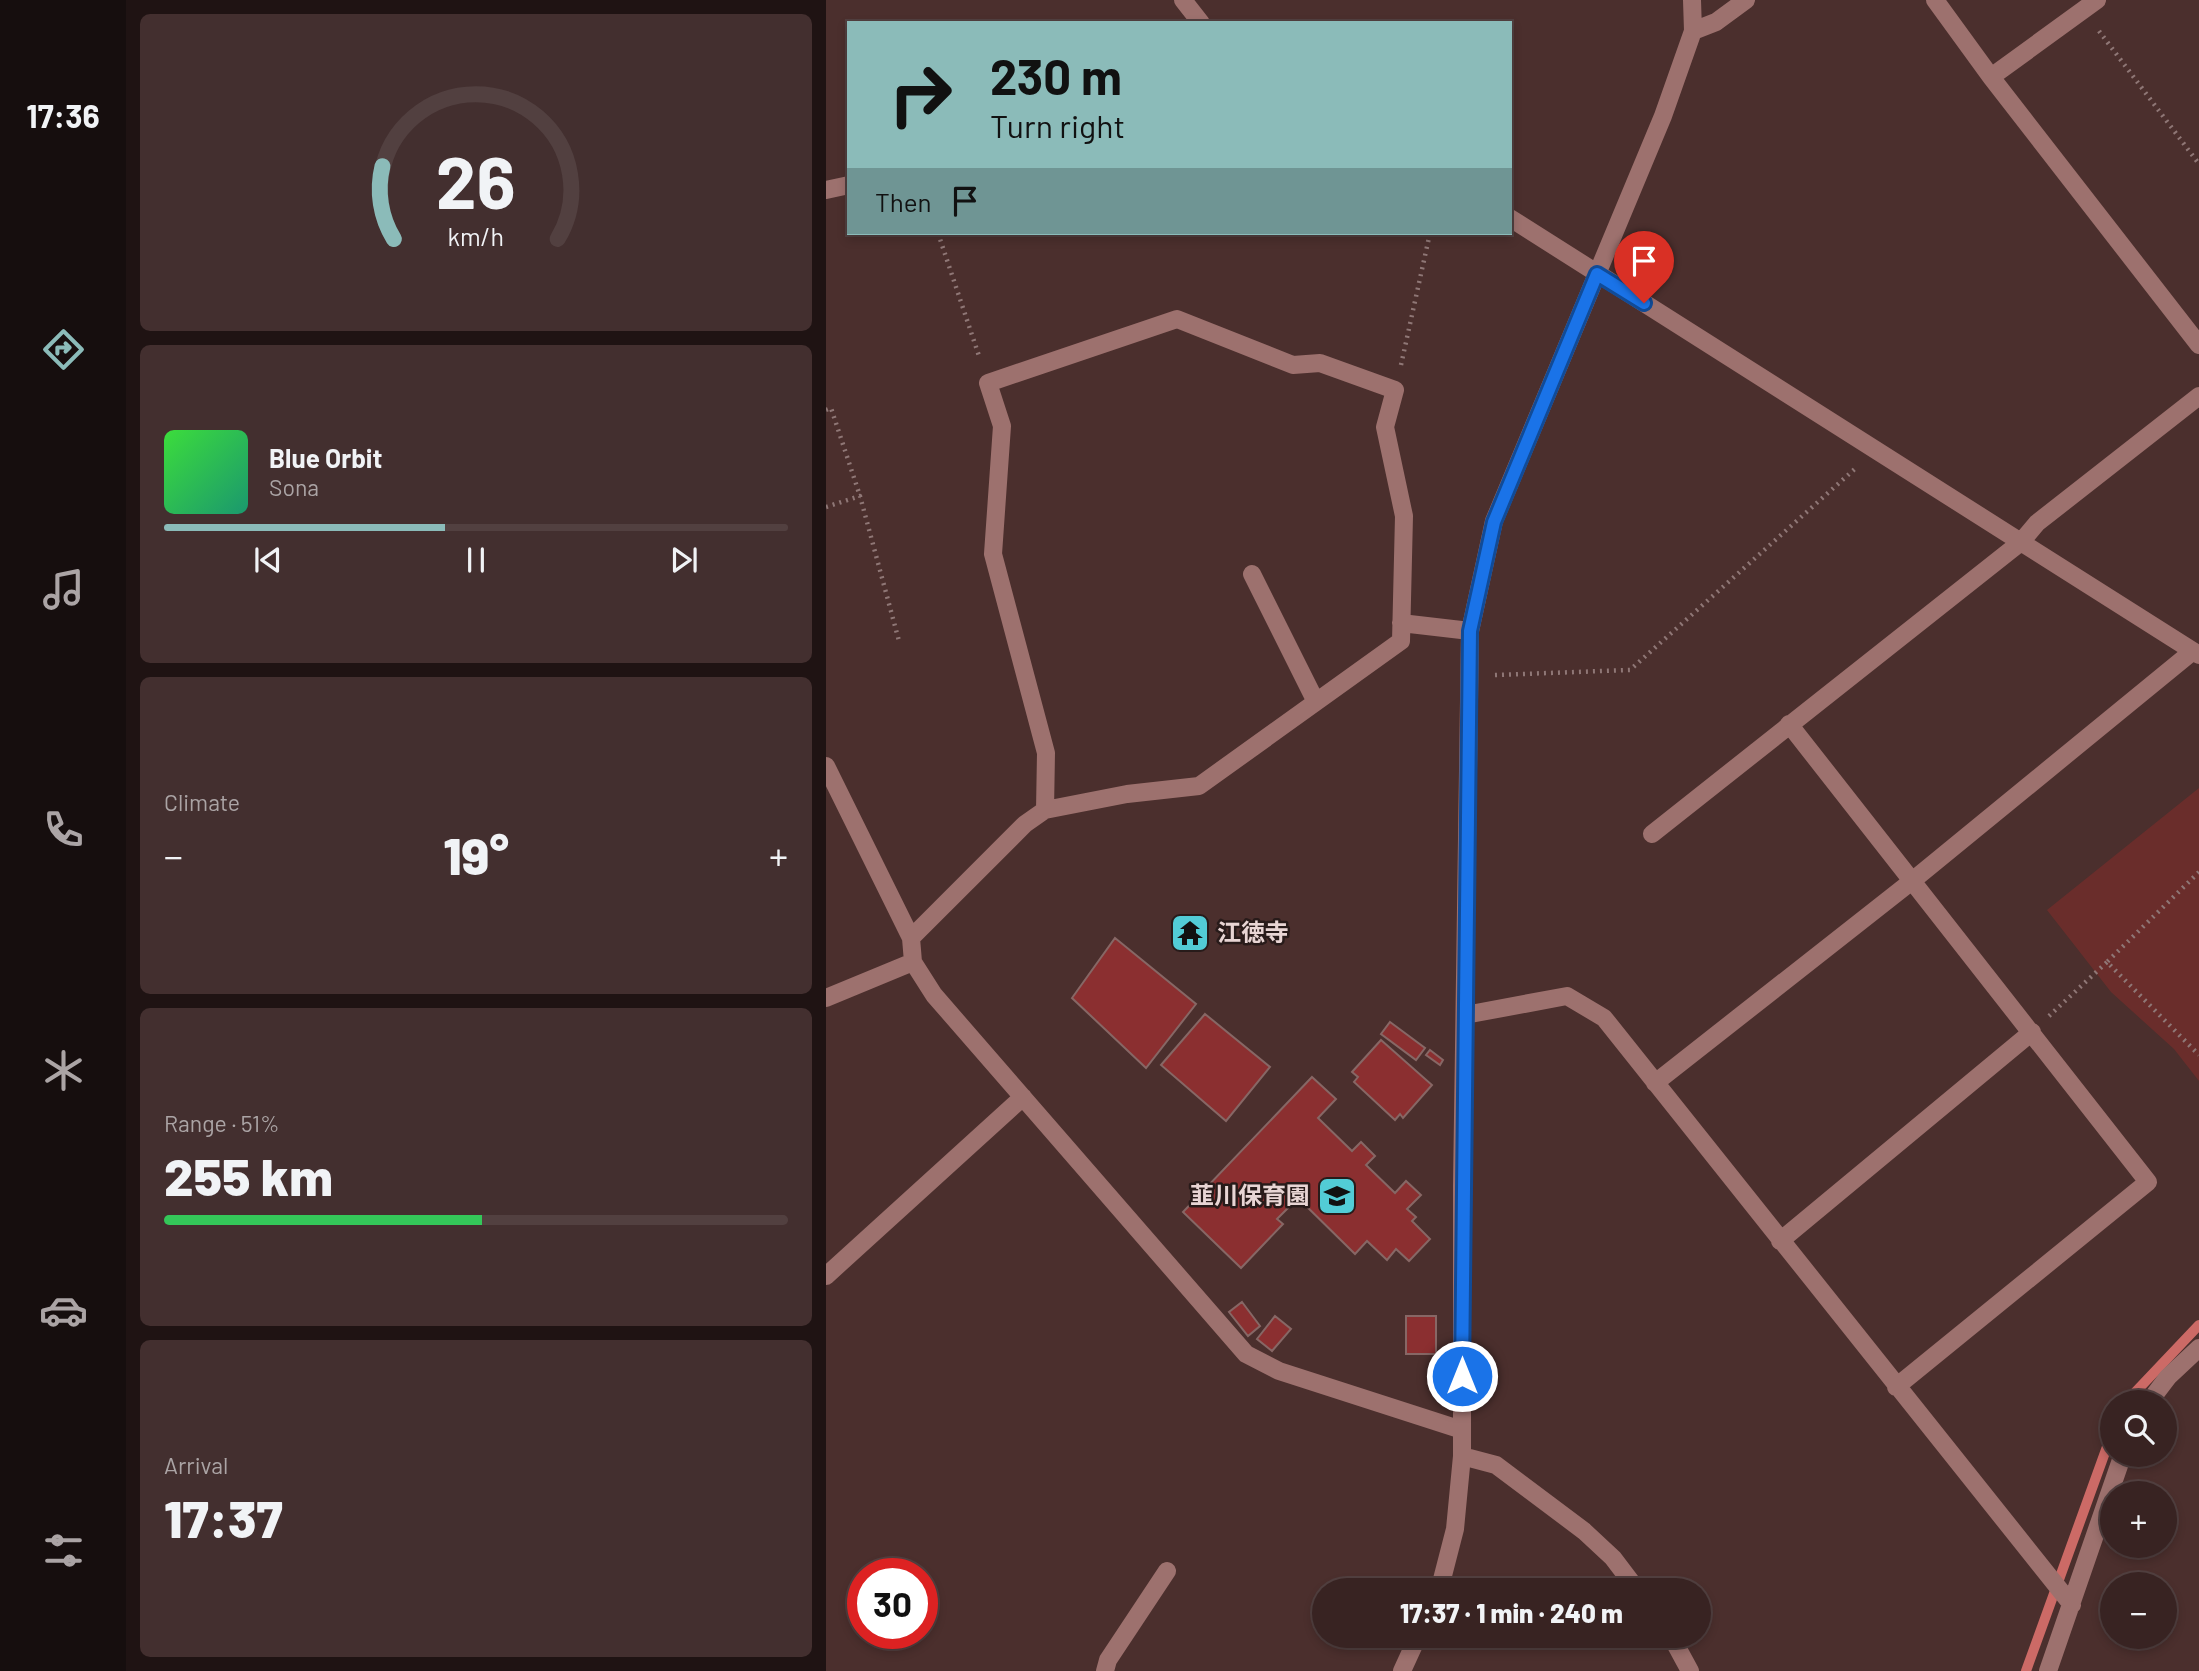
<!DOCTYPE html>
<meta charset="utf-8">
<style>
body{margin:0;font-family:Barlow,"Noto Sans JP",sans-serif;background:#432f2f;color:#f1f3f6;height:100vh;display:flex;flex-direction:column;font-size:26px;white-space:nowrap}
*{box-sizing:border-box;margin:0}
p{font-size:23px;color:#aba4a5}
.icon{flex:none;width:38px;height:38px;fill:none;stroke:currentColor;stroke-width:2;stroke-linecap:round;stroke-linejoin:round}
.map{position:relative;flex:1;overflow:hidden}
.side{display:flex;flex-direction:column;gap:14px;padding:14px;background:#1f1313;width:700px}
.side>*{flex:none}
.banner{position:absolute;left:21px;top:21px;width:665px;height:214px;border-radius:0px;box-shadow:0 4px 10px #0003,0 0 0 2px #524040;background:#8bbbb9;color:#111;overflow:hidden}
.controls{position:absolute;left:1274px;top:1390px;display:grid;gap:14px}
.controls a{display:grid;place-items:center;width:77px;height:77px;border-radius:50%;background:#382322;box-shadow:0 4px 10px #0003,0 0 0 2px #524040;font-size:35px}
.speed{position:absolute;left:21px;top:1558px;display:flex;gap:14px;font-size:35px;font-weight:700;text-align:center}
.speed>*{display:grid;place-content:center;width:91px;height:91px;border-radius:50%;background:#382322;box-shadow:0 4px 10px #0003,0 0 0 2px #524040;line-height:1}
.speed .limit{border:10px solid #d22;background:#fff;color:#111}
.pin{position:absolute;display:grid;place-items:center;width:60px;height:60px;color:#fff;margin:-72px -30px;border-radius:50% 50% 50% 0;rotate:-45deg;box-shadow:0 0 7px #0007}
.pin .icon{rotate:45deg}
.me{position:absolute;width:77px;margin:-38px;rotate:0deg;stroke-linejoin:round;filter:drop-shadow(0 0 5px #0008)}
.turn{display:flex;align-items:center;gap:24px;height:147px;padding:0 28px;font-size:32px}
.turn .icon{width:91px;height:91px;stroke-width:2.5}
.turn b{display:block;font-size:49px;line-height:60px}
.then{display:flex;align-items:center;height:66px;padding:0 28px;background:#0003;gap:14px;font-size:26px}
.big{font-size:52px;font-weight:800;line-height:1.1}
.side .widget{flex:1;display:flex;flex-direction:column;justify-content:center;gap:10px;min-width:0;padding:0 24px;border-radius:10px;background:#432f2f}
.side .dial{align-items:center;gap:0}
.dial svg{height:182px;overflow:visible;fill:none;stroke:#524040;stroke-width:7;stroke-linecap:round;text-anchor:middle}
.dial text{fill:#f1f3f6;stroke:none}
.song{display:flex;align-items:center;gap:21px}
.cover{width:84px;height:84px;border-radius:10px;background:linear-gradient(135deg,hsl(120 70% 55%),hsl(160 70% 35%))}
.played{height:7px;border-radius:4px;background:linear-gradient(90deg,#8bbbb9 45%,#524040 45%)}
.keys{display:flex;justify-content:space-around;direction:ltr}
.heat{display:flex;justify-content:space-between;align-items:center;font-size:38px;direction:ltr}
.charge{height:10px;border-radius:5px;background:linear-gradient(90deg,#34c759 51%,#524040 0)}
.trip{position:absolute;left:486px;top:1578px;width:399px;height:70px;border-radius:35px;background:#382322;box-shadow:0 4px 10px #0003,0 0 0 2px #524040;font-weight:800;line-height:70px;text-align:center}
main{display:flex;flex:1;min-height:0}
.tabs{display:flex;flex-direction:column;width:126px;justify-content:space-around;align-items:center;background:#160e0e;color:#aba4a5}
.tabs .icon{width:49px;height:49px}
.tabs .selected{color:#8bbbb9}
.tabs b{font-size:32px;color:#f1f3f6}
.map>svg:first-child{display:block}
.green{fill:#6a2d2b}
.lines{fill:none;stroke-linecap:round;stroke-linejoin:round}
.stream{stroke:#cc6a66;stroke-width:10}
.building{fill:#8b2f30;stroke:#876765;stroke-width:2}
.path{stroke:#8f7776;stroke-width:4.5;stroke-dasharray:2 5;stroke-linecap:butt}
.minor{stroke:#9d716e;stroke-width:18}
.route-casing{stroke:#114b97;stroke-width:18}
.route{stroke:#1a73e8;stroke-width:12}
.labels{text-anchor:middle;stroke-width:5;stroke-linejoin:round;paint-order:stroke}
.poi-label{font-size:24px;font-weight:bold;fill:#e8d5d4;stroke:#281b1a;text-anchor:start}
</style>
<main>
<nav class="tabs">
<b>17:36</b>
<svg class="icon selected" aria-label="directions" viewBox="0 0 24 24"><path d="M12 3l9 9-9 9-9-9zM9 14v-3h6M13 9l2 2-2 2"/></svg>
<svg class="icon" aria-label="music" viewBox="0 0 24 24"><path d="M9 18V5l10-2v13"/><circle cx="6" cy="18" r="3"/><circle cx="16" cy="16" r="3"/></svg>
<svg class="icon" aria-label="phone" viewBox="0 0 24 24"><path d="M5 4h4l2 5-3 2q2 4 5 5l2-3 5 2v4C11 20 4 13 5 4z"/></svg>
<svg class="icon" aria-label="climate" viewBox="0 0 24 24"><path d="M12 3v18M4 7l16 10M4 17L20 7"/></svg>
<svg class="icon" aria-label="car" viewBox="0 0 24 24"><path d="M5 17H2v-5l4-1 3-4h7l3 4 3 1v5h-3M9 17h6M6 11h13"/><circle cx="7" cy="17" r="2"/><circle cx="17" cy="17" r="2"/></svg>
<svg class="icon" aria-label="filters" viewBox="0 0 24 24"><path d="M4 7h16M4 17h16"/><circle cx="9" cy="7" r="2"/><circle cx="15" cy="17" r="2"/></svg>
</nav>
<section class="side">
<div class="widget dial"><svg viewBox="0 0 100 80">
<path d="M14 69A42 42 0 1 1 86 69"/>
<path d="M14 69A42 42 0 0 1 9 37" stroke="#8bbbb9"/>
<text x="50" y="56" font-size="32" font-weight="700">26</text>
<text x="50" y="72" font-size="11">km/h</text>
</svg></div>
<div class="widget">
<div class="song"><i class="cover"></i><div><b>Blue Orbit</b><p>Sona</p></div></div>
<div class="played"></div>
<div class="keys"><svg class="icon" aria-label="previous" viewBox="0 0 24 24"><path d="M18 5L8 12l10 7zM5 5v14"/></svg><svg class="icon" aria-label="pause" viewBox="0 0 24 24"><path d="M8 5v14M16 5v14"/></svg><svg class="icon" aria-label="next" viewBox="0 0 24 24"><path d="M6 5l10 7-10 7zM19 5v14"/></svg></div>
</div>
<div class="widget"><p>Climate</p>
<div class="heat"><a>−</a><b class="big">19°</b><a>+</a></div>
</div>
<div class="widget"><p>Range · 51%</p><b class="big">255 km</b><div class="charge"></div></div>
<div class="widget"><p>Arrival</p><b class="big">17:37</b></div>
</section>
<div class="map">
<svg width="1373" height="1671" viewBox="0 0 1373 1671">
<rect width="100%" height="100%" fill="#4b2f2d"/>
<path class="green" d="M1373 788V1081L1348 1049 1285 992 1221 910Z"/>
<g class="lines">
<path class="stream" d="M1300 1402 1373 1325
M1200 1671 1286 1433"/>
</g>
<path class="building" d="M289 938 370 1004 320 1068 246 998Z
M379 1014 444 1067 400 1121 335 1065Z
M564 1022 599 1048 590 1060 555 1034Z
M555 1040 606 1085 577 1118 574 1114 569 1120 528 1082 532 1077 526 1072Z
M604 1050 617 1060 614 1065 600 1055Z
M486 1077 510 1099 492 1118 526 1151 535 1142 549 1156 540 1165 569 1193 580 1181 595 1195 581 1209 590 1217 586 1221 604 1239 583 1261 570 1249 561 1260 541 1241 529 1254 472 1198 451 1219 457 1224 415 1268 357 1212Z
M416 1302 434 1326 422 1336 403 1312Z
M449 1316 465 1329 446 1351 431 1339Z
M580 1316H610V1354H580Z"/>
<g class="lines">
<path class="path" d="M1273 31 1373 164
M112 233 154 359
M575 365 604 233
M0 410 5 408 34 496
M0 507 34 496 73 641
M669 675 804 670 1031 467
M1373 872 1281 962 1373 1055
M1223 1016 1281 962"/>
<path class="minor" d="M357 0 375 23
M1109 0 1165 77 1373 345
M867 31 890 22 920 0
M1165 77 1271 0
M0 190 23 185
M684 218 1373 655
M426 574 490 702
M575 623 644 631
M963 724 1322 1182 1070 1387
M0 766 85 938
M219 810 220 753 167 554 176 426 162 383 351 319 467 365 494 363 569 390 559 427 578 516 575 641 373 786 301 794 219 810 199 824 85 938 87 962 108 995 420 1354 453 1371 636 1430
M826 834 1195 542 1211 523 1373 396
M0 998 87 962
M639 1015 741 996 778 1018 1246 1605
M829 1083 1086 881 1367 651
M954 1241 1206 1032
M0 1276 197 1097
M1323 1402 1342 1377 1373 1348
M636 1456 670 1465 758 1531 787 1558 812 1591
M613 1591 629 1529 636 1456V1186L644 631 668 521 837 116 867 31 866 0
M845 1636 864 1671
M279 1671 282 1660 341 1571
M576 1671 592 1636
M1222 1671 1297 1454"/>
</g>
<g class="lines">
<defs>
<path id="route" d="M636 1376 644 631 668 522 771 274 818 303"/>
</defs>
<use href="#route" class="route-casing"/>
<use href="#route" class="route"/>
</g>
<defs>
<symbol id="temple-square" viewBox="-11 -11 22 22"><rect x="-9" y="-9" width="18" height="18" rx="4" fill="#52ccd6" stroke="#281b1a"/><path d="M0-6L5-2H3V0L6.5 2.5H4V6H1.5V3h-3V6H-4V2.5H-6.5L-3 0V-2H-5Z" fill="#111"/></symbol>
<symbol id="school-square" viewBox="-11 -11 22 22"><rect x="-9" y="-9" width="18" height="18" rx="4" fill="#52ccd6" stroke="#281b1a"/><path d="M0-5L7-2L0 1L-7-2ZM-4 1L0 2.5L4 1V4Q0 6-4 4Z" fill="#111"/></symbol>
</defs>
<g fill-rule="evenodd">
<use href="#temple-square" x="342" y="911" width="44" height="44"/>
<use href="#school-square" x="489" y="1174" width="44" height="44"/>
</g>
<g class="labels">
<g class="poi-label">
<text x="391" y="941">江徳寺</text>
<text x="484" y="1204" text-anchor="end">韮川保育園</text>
</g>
</g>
</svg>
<div class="controls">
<a><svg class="icon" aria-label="search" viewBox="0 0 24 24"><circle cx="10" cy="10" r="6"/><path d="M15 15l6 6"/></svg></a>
<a>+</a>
<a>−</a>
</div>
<div class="speed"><div class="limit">30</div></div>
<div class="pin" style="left:818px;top:303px;background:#d93025"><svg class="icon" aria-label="arrive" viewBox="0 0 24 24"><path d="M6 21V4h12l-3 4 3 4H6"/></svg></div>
<svg class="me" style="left:636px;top:1376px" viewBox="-20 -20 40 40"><circle r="17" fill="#1a73e8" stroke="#fff" stroke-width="3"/><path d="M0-11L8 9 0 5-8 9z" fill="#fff"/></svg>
<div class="trip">17:37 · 1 min · 240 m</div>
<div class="banner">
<div class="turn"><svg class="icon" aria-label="right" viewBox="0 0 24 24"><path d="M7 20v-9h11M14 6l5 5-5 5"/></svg><div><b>230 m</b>Turn right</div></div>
<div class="then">Then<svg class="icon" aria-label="arrive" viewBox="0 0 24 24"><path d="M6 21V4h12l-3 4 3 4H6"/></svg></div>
</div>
</div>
</main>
